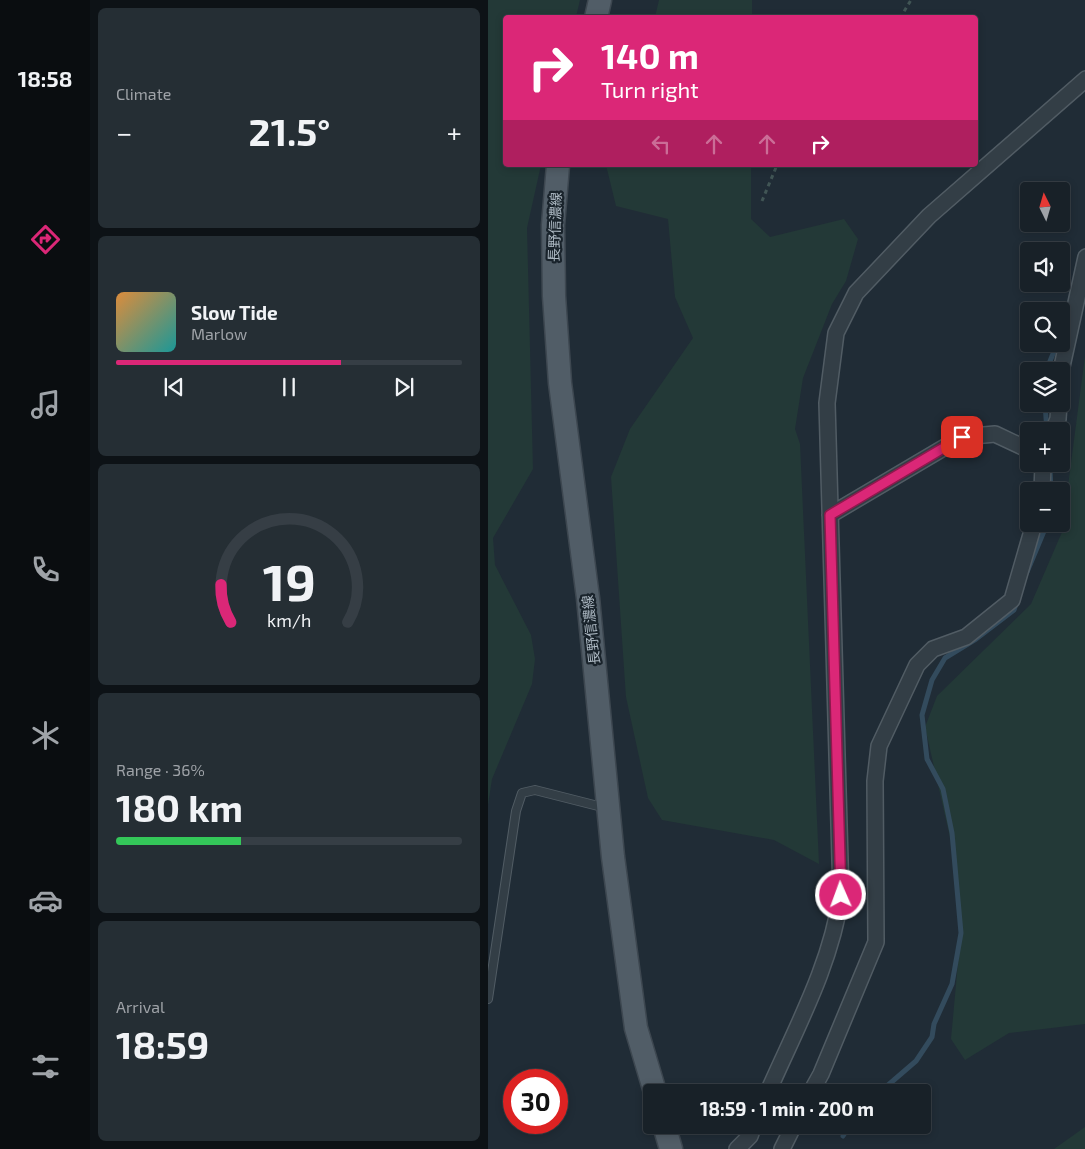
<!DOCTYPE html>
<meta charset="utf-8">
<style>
body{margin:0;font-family:"Exo 2","Noto Sans JP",sans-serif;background:#252e34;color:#f1f3f6;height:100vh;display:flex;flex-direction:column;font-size:19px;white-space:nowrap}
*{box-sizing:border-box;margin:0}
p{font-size:16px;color:#9fa3a8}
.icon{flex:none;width:28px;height:28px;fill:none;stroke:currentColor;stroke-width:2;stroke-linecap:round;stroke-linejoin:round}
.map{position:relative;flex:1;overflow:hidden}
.sheet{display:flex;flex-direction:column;gap:8px;padding:8px;background:#0d1216;width:398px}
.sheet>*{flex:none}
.top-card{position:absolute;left:15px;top:15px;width:475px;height:152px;border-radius:5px;box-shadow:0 2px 8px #0003,0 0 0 1px #363e45;background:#db2777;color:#fff;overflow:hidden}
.needle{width:32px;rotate:355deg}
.buttons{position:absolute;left:532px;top:182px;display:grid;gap:10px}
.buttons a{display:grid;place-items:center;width:50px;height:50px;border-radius:5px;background:#182128;box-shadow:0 2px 8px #0003,0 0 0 1px #363e45;font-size:25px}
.speed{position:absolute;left:15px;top:1069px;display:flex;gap:10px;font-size:25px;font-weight:700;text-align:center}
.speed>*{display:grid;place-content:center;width:65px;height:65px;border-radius:50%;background:#182128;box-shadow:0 2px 8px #0003,0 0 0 1px #363e45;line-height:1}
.speed .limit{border:8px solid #d22;background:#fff;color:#111}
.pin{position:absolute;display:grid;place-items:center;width:42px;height:42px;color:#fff;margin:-21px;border-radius:10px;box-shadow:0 2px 8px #0006}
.me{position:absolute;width:55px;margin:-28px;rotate:358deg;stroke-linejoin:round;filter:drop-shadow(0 0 4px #0008)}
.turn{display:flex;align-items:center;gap:18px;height:105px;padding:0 15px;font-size:22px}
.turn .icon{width:65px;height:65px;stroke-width:2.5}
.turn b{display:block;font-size:35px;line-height:42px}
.lanes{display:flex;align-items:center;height:48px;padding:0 15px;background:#0003;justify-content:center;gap:25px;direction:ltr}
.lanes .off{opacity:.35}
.big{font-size:38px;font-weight:700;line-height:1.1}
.sheet .widget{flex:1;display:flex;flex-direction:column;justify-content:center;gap:8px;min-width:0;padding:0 18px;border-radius:8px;background:#252e34}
.sheet .dial{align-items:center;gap:0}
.dial svg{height:130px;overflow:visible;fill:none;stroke:#363e45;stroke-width:7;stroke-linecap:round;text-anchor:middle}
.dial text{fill:#f1f3f6;stroke:none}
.song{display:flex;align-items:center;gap:15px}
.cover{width:60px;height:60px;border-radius:8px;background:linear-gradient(135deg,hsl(30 70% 55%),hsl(180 70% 35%))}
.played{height:5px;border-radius:2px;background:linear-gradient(90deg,#db2777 65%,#363e45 65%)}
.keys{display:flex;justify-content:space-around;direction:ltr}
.heat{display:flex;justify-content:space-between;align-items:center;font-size:28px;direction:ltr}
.charge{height:8px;border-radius:4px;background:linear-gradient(90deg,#34c759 36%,#363e45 0)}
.trip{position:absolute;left:155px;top:1084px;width:288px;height:50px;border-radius:5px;background:#182128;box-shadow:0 2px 8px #0003,0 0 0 1px #363e45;font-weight:700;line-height:50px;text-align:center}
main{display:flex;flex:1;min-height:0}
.tabs{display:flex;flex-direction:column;width:90px;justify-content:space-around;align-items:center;background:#0a0d10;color:#9fa3a8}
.tabs .icon{width:35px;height:35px}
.tabs .on{color:#db2777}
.tabs b{font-size:22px;color:#f1f3f6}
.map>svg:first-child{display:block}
.green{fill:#233937}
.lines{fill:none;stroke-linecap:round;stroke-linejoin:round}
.stream{stroke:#334b5d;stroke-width:5}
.service-casing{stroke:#515c64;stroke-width:10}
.minor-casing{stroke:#515c64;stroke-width:18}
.primary-casing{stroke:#3d4750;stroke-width:25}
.path{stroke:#415555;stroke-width:3;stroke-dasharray:4 4;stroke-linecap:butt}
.service{stroke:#333e46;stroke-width:8}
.minor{stroke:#333e46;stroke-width:15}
.primary{stroke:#515d67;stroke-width:22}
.route-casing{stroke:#8e194d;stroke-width:12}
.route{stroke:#db2777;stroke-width:9}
.labels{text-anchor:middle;stroke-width:4.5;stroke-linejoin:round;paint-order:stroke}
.street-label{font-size:14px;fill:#adb9c3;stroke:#19232b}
</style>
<main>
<nav class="tabs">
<b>18:58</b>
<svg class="icon on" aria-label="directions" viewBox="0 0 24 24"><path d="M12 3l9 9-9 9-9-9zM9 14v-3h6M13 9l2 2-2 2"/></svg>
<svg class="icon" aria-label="music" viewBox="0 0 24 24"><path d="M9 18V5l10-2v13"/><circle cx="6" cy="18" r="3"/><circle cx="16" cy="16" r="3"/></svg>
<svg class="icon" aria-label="phone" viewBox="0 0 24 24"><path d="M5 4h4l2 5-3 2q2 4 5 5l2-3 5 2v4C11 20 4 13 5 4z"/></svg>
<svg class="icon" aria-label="climate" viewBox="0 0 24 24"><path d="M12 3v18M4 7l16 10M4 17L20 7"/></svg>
<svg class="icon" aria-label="car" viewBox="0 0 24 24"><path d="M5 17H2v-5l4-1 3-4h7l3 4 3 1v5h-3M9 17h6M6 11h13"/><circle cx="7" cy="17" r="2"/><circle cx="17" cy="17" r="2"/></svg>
<svg class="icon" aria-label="filters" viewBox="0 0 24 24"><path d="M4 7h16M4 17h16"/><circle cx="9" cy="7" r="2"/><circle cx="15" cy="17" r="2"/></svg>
</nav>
<section class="sheet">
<div class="widget"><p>Climate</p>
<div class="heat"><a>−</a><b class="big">21.5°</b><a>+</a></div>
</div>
<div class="widget">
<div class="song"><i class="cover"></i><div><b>Slow Tide</b><p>Marlow</p></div></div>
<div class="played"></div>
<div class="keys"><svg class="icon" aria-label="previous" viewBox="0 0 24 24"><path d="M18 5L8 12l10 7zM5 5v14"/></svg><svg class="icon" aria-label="pause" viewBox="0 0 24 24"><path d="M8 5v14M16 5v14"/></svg><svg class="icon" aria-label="next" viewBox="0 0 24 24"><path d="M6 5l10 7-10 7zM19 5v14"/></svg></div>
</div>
<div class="widget dial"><svg viewBox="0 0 100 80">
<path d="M14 69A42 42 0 1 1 86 69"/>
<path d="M14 69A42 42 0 0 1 8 46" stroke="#db2777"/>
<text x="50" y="56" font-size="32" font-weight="700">19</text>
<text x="50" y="72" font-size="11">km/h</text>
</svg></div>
<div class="widget"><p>Range · 36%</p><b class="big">180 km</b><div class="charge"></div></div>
<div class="widget"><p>Arrival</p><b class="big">18:59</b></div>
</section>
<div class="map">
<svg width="598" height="1149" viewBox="0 0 598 1149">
<rect width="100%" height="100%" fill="#202c36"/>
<path class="green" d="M0 0H92L88 17 18 18V165H53L39 228 45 469 5 538 7 565 43 635 47 659 44 684 4 779 0 805Z
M171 0H264V17H167Z
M118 165H263V219L282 237 356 219 370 239 358 281 344 304 315 378 307 429 312 444 331 864 286 840 174 820 160 798 138 697 123 477 142 429 205 338 187 297 180 219 128 206Z
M597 356V1024L521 1033 477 1060 463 1039 473 930 466 855 437 727 449 696 543 604 574 532Z
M597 1127V1149H566Z"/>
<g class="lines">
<path class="stream" d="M558 371 569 344
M557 404 559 431
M562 469 563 491
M539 572 559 524
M392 1092 428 1061 444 1037 446 1024 464 984 473 933 464 833 455 789 439 759 434 715 444 680 457 658 488 639 526 610 529 601
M355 1136 362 1125"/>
<defs>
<path id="service" d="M0 999 28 811 34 793 47 790 118 808"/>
<path id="minor" d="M573 371 598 257
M565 431 570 419 571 404
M554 491 555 464
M342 515 474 437 507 434 541 450
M280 1092C308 1028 343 965 353 895L339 403 348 333 368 293 441 216 598 79
M323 1092 333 1074 388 942 387 781 391 746 429 665 445 649 478 637 524 600 546 524
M249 1149 262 1136 266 1125
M294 1149 306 1125"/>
<path id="primary" d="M108 18 112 0
M70 165 65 225 66 296 72 383 100 598 125 857 148 1028 167 1092
M176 1125 183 1149"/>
</defs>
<use href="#service" class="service-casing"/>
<use href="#minor" class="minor-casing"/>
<use href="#primary" class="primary-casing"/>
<path class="path" d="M412 18 423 0
M274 201 289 165"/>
<use href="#service" class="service"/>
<use href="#minor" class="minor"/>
<use href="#primary" class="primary"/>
</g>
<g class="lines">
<defs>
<path id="route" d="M353 895 342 515 474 437"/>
</defs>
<use href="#route" class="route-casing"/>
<use href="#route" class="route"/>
</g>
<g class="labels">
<g class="street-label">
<text transform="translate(67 227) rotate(-88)" y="5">長野信濃線</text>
<text transform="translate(103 630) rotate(-96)" y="5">長野信濃線</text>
</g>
</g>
</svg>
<div class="buttons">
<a><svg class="needle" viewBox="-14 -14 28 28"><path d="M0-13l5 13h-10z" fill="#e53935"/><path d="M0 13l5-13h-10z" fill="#9fa3a8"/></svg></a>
<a><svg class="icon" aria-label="sound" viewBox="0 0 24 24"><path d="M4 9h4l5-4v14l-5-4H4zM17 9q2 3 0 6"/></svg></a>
<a><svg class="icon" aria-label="search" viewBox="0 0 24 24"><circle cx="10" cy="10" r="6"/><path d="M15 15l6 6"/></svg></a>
<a><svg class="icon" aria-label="layers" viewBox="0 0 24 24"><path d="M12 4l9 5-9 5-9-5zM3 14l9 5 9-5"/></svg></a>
<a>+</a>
<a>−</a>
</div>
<div class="speed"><div class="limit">30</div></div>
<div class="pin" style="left:474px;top:437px;background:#d93025"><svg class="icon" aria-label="arrive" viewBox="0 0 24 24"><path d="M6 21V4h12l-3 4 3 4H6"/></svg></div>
<svg class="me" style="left:353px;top:895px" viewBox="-20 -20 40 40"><circle r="17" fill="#db2777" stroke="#fff" stroke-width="3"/><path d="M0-11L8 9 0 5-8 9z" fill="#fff"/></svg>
<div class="trip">18:59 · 1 min · 200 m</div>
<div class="top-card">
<div class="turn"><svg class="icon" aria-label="right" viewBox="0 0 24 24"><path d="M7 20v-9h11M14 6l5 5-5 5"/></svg><div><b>140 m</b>Turn right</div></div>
<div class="lanes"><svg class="icon off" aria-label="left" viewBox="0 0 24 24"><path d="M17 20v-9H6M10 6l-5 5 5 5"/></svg><svg class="icon off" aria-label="ahead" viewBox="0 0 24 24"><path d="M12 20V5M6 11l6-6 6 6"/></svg><svg class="icon off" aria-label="ahead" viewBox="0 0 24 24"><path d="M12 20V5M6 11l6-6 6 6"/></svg><svg class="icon" aria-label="right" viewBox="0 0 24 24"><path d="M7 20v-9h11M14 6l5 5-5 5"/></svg></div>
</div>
</div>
</main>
